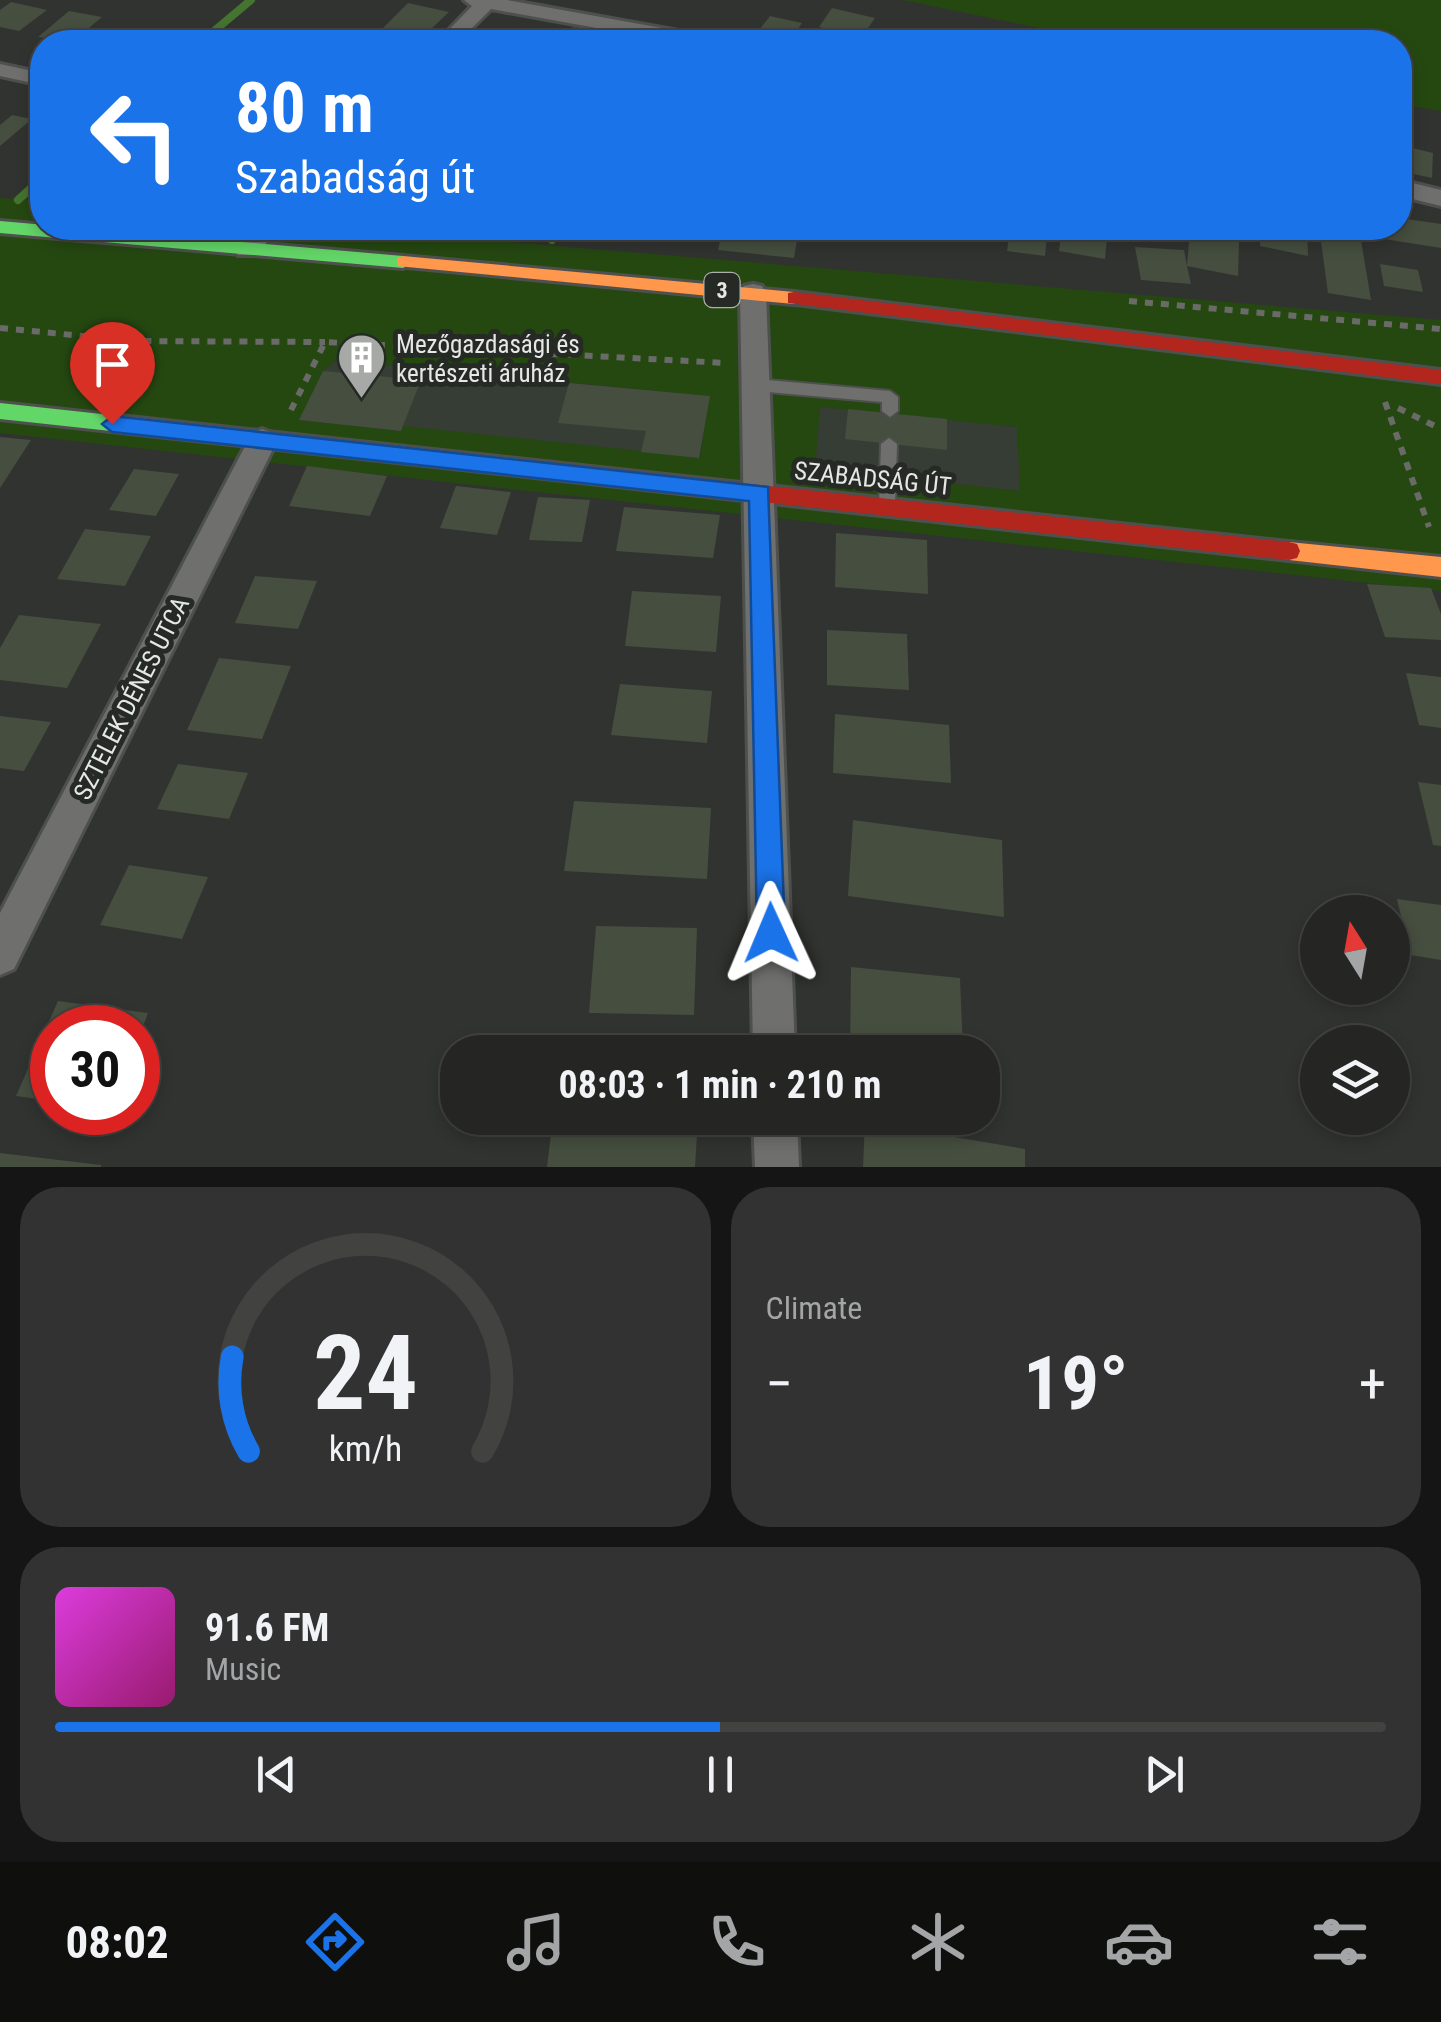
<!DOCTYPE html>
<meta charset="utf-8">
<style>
body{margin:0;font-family:"Roboto Condensed",sans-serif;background:#313231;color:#f1f3f6;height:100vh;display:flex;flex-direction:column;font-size:38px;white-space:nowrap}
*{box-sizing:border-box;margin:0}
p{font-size:32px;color:#a3a5a6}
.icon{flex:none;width:55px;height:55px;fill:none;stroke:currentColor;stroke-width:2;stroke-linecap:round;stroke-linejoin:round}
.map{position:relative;height:1167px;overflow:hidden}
.side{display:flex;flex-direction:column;gap:20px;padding:20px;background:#141514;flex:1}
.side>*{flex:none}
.top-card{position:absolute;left:30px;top:30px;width:1382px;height:210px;border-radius:40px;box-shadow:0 5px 15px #0003,0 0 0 2px #424341;background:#1a73e8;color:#fff;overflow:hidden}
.needle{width:65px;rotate:349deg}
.fabs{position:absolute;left:1300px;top:895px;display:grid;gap:20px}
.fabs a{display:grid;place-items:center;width:110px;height:110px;border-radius:50%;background:#252624;box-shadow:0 5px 15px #0003,0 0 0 2px #424341;font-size:50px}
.speed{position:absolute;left:30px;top:1005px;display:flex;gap:20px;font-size:50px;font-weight:700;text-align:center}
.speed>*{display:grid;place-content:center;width:130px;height:130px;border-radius:50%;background:#252624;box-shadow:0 5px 15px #0003,0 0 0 2px #424341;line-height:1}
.speed .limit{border:15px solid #d22;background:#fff;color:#111}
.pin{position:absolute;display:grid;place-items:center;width:85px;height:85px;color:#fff;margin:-102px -42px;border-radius:50% 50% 50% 0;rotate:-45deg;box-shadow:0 0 10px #0007}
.pin .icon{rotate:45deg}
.me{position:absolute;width:110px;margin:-55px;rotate:359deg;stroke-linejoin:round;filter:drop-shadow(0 0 8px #0008)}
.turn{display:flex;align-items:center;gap:35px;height:210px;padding:0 40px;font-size:45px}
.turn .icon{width:130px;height:130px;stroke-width:2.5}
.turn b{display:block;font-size:70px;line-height:85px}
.big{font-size:75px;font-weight:700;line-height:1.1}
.side .tile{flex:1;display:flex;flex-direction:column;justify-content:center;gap:15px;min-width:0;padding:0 35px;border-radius:40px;background:#313231}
.side .dial{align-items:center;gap:0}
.dial svg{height:260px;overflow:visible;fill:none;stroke:#424341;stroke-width:7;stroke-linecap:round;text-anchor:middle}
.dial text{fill:#f1f3f6;stroke:none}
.song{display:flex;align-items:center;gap:30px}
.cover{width:120px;height:120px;border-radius:15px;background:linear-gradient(135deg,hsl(300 70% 55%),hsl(320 70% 35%))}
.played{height:10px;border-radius:5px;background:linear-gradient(90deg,#1a73e8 50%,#424341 50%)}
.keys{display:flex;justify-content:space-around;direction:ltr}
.heat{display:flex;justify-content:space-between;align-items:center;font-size:55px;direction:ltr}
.side .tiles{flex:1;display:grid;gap:20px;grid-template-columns:1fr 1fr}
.tile:last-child{grid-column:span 2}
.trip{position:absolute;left:440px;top:1035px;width:560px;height:100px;border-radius:40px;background:#252624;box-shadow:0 5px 15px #0003,0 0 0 2px #424341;font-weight:700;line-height:100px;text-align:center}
.menu{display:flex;height:160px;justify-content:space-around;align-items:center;background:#0f0f0e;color:#a3a5a6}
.menu .icon{width:70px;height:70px}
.menu .on{color:#1a73e8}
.menu b{font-size:45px;color:#f1f3f6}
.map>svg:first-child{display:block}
.built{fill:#363d34}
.green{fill:#254811;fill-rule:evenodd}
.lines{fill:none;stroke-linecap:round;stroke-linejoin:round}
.stream{stroke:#457330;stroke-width:8}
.building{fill:#454e3f}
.lane-casing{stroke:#4e504e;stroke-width:4}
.street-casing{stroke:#4e504e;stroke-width:6}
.fast-casing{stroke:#4e504e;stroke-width:6}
.slow-casing{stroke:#4e504e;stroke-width:6}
.jam-casing{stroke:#4e504e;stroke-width:6}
.path{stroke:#6a6b69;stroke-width:6;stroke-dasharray:8 8;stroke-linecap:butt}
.lane{fill:#6f706e;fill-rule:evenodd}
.street{fill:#6f706e;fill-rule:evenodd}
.fast{fill:#63d668;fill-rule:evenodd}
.slow{fill:#ff974d;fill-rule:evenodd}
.jam{fill:#b3261e;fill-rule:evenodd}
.route{fill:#1a73e8;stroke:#114b97;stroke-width:2.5}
.labels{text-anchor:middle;stroke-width:10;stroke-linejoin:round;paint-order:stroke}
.shield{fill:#262a25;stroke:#acafab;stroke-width:2.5}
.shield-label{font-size:22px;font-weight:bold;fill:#e5e8e5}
.poi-label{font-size:25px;fill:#e5e8e5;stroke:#262a25;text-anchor:start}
.street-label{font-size:25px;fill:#e5e8e5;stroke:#262a25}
</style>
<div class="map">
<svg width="1441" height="1167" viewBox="0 0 1441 1167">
<rect width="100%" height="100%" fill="#313330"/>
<path class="built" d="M337 360 710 396 699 458 403 427 401 431 299 420 323 371Z
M820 406 1018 427 1020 491 814 470Z"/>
<path class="green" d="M903 0H1441V111L1400 104V42H1107Z
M42 173V185L26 200 42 202V228H342L1441 320V591L0 433V198L12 199ZM337 360 709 396 700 457 403 426 400 431 300 420 323 371ZM820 407 1017 427 1020 491 815 469Z"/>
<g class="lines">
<path class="stream" d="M201 42 251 0
M18 200 42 178
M552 240 559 228"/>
</g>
<path class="building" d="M11 2 47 10 19 31 0 27V10Z
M408 3 449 12 428 32 416 30 409 37 380 31Z
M832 8 875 18 862 37 819 27Z
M69 11 102 17 72 42 38 37Z
M770 16 802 23 789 42 756 34Z
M573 27 620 36 616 42H562Z
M128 32 167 41V42H114Z
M12 115 32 119 0 146V125Z
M1400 145 1433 153 1432 178 1400 171Z
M1400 218 1441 224V248L1384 239 1382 228H1400Z
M645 228H691L688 236Z
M723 228H799L794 258 718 250Z
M1010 228H1048L1045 256 1007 251Z
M1062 228H1108L1105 259 1059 251Z
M1260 228H1307L1308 256 1260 246Z
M1190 231 1239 241 1238 276 1187 266 1191 284 1141 280 1135 247 1184 250 1187 266Z
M1320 234 1361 240 1371 300 1328 293Z
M1380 264 1418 270 1423 292 1384 286Z
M323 371 421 380 401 431 299 420Z
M569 383 710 396 699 458 641 452 646 431 558 423Z
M848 409 947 419V450L845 439Z
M0 437 31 440 0 488Z
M307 466 387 476 370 516 289 506Z
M134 469 179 474 156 516 109 510Z
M456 486 511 492 497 535 440 528Z
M538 497 590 500 582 542 529 540Z
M624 507 720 515 713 558 616 551Z
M85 529 151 536 125 586 57 579Z
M836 533 927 540 928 594 835 587Z
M255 576 317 581 298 629 235 623Z
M1367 584 1431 588 1441 614V640L1385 637Z
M632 591 721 596 716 652 625 646Z
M19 615 101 624 67 688 0 680V648Z
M827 630 907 634 909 690 827 685Z
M219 658 291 666 262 739 187 730Z
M1406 673 1441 677V728L1419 725Z
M620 684 712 691 707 743 611 735Z
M835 714 949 725 951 783 833 773Z
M0 716 51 722 24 771 0 768Z
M178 764 248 773 229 819 157 809Z
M1418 782 1441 785V846L1433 845Z
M574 801 711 808 707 879 564 871Z
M853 820 1002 840 1004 917 848 896Z
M129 865 208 877 182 939 100 925Z
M1397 899 1441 905V960L1410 955Z
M596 926 697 928 694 1015 589 1013Z
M851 967 960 978 963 1052H850Z
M58 1001 148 1013 138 1040V1028H52V1101L16 1096Z
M553 1118H698L695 1167H547Z
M865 1122 1025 1149V1167H863Z
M0 1153 101 1165V1167H0Z"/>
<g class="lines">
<defs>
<path id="lane" d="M756 379 890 391 898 397V411L890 417 882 411V402L756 391 748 385Z
M889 438 897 444 895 507 887 514 879 507 881 444Z"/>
<path id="street" d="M464 0H507L706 36 716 42H674L491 9 458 42H437L472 6Z
M0 64 42 73V85L0 76Z
M1400 180 1441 190V206L1400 196Z
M253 228H279L256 255H238L234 249Z
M753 284 762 286 766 293 795 1052H753L740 293 744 286Z
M262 429 272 433 277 441 14 969 0 975V913L252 433Z
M753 1118H797L799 1167H755Z"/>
<path id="fast" d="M0 221 403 256 412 262 403 268 0 233Z
M0 403 526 460 536 468 526 476 0 419Z"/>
<path id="slow" d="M403 256 794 292 803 298 794 304 397 266V258Z
M1289 542 1441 557V577L1289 560 1281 558 1278 551 1281 544Z"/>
<path id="jam" d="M794 292 1441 370V384L788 303V293Z
M526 460 1289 542 1297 544 1300 551 1297 558 1289 560 526 476 516 468Z"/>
</defs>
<use href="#lane" class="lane-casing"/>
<use href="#street" class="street-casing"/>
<use href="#fast" class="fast-casing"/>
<use href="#slow" class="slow-casing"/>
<use href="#jam" class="jam-casing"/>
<path class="path" d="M1129 301 1441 329
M0 328 135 341 325 342
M1385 402 1429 527
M1398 408 1441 429
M291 410 325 342 726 363"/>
<use href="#lane" class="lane"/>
<use href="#street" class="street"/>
<use href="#fast" class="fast"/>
<use href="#slow" class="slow"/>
<use href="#jam" class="jam"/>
</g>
<path class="route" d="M112 416 768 487 785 933 781 943 771 947 761 943 757 933 749 501 112 432 102 424Z"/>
<defs>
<symbol id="building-pin" viewBox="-11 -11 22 30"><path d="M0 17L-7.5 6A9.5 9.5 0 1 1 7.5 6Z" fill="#a6a9a6" stroke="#262a25"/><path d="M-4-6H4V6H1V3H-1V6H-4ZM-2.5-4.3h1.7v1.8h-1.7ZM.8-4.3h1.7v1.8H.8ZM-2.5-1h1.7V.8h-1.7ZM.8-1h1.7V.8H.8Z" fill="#fff"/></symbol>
</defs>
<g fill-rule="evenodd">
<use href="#building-pin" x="334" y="330" width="55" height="75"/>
</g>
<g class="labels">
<rect class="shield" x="704.5" y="273" width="35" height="34" rx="8"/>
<g class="shield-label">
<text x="722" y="298">3</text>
</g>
<g class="poi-label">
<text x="396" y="353">Mezőgazdasági és<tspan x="396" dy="29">kertészeti áruház</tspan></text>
</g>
<g class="street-label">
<text transform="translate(873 478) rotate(6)" y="9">SZABADSÁG ÚT</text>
<text transform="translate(131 698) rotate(-63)" y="9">SZTELEK DÉNES UTCA</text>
</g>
</g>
</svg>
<div class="fabs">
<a><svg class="needle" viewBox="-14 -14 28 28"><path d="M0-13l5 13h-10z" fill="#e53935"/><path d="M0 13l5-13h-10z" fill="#a3a5a6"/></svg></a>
<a><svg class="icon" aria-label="layers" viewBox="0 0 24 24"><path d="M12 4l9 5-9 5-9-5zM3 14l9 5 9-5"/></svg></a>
</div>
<div class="speed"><div class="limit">30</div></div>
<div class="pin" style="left:112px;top:424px;background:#d93025"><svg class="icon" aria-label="arrive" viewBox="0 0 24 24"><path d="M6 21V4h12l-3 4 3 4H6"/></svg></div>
<svg class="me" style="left:771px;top:933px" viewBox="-20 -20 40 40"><path d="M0-17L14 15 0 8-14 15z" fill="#1a73e8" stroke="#fff" stroke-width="4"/></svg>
<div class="trip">08:03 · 1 min · 210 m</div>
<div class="top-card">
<div class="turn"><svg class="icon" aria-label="left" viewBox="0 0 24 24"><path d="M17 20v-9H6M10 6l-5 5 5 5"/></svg><div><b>80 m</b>Szabadság út</div></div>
</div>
</div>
<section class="side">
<div class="tiles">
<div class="tile dial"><svg viewBox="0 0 100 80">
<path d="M14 69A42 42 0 1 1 86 69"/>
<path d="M14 69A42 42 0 0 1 9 40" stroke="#1a73e8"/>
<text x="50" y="56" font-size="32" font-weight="700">24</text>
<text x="50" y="72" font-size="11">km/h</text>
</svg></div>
<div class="tile"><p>Climate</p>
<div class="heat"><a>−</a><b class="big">19°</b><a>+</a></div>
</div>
<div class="tile">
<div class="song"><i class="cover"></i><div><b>91.6 FM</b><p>Music</p></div></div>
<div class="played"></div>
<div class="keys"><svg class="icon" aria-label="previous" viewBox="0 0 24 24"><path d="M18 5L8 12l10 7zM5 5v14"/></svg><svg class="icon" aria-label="pause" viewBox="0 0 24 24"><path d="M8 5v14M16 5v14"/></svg><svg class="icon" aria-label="next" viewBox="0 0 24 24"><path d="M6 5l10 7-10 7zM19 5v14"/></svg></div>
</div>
</div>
</section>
<nav class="menu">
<b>08:02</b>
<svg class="icon on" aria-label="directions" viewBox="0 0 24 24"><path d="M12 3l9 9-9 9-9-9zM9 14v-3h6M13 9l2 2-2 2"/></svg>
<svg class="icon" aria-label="music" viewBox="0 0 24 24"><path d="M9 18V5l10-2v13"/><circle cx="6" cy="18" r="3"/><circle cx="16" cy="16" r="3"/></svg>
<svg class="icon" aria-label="phone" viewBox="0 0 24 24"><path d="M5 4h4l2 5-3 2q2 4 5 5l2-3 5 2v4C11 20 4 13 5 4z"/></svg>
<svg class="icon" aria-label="climate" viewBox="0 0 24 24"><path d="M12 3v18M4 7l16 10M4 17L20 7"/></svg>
<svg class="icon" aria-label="car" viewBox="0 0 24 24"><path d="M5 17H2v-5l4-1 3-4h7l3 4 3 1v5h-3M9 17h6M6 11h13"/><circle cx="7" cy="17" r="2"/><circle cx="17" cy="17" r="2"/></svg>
<svg class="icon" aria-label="filters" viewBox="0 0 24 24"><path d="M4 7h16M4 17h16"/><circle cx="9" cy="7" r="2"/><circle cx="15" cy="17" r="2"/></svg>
</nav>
